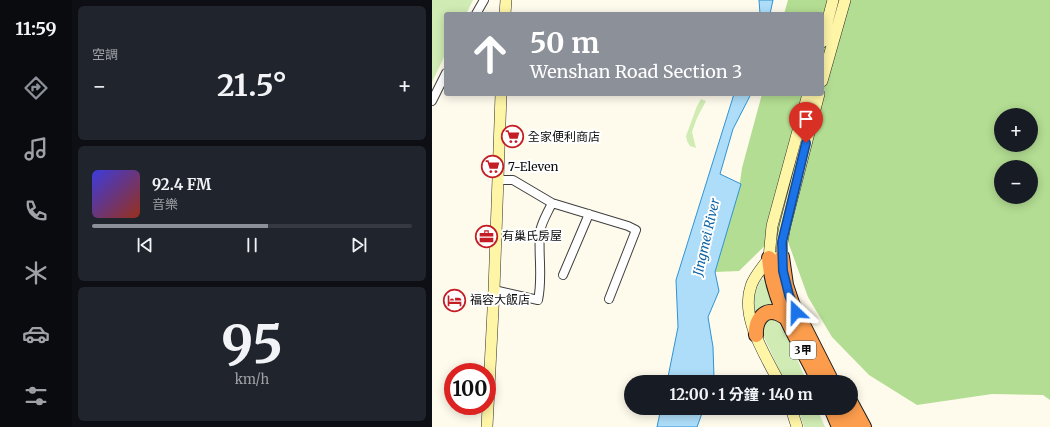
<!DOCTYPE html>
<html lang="zh-TW">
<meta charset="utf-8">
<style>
body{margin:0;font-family:Merriweather,"Noto Sans TC",serif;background:#20242c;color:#f1f3f6;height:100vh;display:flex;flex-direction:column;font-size:15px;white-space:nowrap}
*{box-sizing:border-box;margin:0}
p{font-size:13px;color:#9ea1a6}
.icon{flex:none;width:22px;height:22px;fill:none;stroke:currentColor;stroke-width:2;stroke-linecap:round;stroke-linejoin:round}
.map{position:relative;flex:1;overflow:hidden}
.side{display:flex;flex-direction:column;gap:6px;padding:6px;background:#0d0f14;width:360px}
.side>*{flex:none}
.banner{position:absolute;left:12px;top:12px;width:380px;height:84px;border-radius:4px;box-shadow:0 2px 10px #0003;background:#8c9099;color:#fff;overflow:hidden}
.fabs{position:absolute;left:562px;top:108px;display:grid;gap:8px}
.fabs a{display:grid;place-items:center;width:44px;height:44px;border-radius:50%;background:#171b24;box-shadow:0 2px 10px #0003;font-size:20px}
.speed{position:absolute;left:12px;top:363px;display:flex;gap:8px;font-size:20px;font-weight:700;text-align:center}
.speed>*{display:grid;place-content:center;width:52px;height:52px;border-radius:50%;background:#171b24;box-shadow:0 2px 10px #0003;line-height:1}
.speed .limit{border:6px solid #d22;background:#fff;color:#111}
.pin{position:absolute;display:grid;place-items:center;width:34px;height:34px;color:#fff;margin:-41px -17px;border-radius:50% 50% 50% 0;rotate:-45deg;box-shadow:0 0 4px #0007}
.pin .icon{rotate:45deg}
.me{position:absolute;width:44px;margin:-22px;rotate:337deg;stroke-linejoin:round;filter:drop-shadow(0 0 3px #0008)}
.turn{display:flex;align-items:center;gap:14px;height:84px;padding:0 20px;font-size:18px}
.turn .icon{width:52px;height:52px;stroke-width:2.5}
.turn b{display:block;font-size:28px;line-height:34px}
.big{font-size:30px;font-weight:700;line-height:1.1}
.side .card{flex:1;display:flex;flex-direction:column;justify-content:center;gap:6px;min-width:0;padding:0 14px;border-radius:6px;background:#20242c}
.side .dial{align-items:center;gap:0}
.dial b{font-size:52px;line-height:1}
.song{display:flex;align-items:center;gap:12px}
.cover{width:48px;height:48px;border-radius:6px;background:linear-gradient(135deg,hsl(240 70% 55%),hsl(10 70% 35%))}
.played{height:4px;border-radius:2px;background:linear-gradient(90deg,#8c9099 55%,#363941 55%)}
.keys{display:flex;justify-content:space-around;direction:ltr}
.heat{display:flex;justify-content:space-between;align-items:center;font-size:22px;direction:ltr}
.trip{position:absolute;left:192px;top:375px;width:234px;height:40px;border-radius:20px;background:#171b24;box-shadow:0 2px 10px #0003;font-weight:700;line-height:40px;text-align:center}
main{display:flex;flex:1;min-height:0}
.tabs{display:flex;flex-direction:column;width:72px;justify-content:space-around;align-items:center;background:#090b0e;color:#9ea1a6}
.tabs .icon{width:28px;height:28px}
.tabs .on{color:#8c9099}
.tabs b{font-size:18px;color:#f1f3f6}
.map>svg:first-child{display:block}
.green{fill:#d0ebb3}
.forest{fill:#b3dd92;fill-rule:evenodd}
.water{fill:#adddf9;stroke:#3093d4}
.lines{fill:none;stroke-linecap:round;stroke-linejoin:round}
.street-casing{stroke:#3f3f3f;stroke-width:10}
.secondary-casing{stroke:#2e2e2e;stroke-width:12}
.highway-casing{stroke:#1d1d1d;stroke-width:16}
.street{stroke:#fff;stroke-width:8}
.secondary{stroke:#fff5a7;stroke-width:11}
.highway{stroke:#fc9d4d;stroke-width:14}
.route-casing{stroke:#114b97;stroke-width:10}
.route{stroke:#1a73e8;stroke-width:7}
.labels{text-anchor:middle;stroke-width:4;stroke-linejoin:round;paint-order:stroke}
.shield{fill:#fff;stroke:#555;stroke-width:1}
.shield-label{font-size:11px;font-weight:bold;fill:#0c0c0c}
.poi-label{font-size:12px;fill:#0c0c0c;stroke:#fff;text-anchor:start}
.water-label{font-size:13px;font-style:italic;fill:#0f63a4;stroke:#fff}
</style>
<main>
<nav class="tabs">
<b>11:59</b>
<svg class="icon on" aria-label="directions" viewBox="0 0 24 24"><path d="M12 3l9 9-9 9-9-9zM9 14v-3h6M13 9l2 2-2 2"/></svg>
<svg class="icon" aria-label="music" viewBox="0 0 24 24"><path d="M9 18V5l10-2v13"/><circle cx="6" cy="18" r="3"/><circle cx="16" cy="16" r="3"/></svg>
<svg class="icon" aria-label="phone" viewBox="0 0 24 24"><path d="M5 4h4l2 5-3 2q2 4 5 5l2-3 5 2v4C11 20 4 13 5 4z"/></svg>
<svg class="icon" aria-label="climate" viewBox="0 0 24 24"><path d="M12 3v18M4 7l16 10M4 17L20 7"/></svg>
<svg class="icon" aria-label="car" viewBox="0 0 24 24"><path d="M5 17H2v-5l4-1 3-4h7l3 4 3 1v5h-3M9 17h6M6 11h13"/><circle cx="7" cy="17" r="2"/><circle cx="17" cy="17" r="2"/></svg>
<svg class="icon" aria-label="filters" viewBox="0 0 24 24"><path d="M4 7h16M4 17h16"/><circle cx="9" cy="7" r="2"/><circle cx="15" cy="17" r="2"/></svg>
</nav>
<section class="side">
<div class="card"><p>空調</p>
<div class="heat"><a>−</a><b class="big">21.5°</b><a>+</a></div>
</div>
<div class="card">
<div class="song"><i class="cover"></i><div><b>92.4 FM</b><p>音樂</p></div></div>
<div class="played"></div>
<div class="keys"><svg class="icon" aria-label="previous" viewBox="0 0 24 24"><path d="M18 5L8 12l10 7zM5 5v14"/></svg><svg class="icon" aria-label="pause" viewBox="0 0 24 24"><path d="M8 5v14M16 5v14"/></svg><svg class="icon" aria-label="next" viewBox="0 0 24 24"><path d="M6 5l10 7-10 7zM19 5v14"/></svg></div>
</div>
<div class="card dial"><b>95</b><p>km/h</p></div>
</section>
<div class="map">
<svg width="618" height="427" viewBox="0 0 618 427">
<rect width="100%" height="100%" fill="#fffbec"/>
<path class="green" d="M0 0H41L34 14H14V53L0 82Z
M269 99 274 101 265 118 260 132 264 148 258 146 255 141 254 136 265 106Z
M330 279 333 280 340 306 323 313C320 301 323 289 330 279Z
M338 319 344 320 347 323 360 347 375 382H353L330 333V326Z
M366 408H385L393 427H372Z"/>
<path class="forest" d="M356 0H618V400L611 395 560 394 485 405 437 375 400 337 376 297 351 228 307 271 283 272 307 189 310 168 330 94H390V14H352ZM569 115H599V145H569ZM569 167H599V197H569Z"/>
<path class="water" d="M327 0H341L338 14H328Z
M302 94H319L301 129 288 174 309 184 283 272 287 291 276 317 281 347 282 378 281 382H235L246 327 244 280Z
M229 408H272L265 427H225Z"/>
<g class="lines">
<defs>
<path id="street" d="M44 14 52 0
M0 101 14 73
M66 180H81L120 203 196 226 204 230 177 299
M131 275 157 214
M62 290 106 300C111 278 106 255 108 232 109 223 116 212 120 203"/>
<path id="secondary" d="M73 14 74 0
M390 42 401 0
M390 81 413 0
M337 258 340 226 376 94
M337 258C331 267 322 276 319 286 308 317 333 355 347 382
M342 258 350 257V242L353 226 387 94
M359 408 365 427
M55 427 62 290 69 94"/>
<path id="highway" d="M350 257 354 285 360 303 400 382
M337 258C341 305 367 340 387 382
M324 335C323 323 330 308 345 313 348 314 351 316 354 318
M419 403 432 427
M399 408 407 427
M411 408 419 427"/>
</defs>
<use href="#street" class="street-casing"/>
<use href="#secondary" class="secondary-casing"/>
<use href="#highway" class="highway-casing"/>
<use href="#street" class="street"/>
<use href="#secondary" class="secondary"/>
<use href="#highway" class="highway"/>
</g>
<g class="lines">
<defs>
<path id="route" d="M364 312 357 295 351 271 350 242 374 143"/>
</defs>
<use href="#route" class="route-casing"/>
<use href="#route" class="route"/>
</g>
<defs>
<symbol id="supermarket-ring" viewBox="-11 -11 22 22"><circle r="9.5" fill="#fff" stroke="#c31d25" stroke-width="1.5"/><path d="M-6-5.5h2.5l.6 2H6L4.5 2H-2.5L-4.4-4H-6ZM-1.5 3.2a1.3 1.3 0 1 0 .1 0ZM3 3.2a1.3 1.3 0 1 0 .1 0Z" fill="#c31d25"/></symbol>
<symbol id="office-ring" viewBox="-11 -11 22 22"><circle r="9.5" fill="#fff" stroke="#c31d25" stroke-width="1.5"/><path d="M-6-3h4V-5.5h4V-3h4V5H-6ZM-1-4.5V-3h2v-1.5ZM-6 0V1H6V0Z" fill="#c31d25"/></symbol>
<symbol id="hotel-ring" viewBox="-11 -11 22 22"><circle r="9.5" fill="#fff" stroke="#c31d25" stroke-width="1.5"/><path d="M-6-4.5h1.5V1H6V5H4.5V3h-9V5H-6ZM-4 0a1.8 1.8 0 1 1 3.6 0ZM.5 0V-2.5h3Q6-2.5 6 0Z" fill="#c31d25"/></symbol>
</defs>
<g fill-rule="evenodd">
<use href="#supermarket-ring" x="68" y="124" width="25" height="25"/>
<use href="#supermarket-ring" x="48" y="154" width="25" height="25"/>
<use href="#office-ring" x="42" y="224" width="25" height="25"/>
<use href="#hotel-ring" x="10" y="288" width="25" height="25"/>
</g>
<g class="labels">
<rect class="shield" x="358" y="341" width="26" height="18" rx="3"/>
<g class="shield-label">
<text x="371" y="354">3甲</text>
</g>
<g class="poi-label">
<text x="96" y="141">全家便利商店</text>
<text x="76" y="171">7-Eleven</text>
<text x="70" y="240">有巢氏房屋</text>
<text x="38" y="304">福容大飯店</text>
</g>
<g class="water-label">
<text transform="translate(274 237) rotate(-77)" y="5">Jingmei River</text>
</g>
</g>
</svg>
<div class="fabs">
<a>+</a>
<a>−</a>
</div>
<div class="speed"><div class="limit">100</div></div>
<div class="pin" style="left:374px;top:143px;background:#d93025"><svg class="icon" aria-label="arrive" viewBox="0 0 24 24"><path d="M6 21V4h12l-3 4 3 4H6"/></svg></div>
<svg class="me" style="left:364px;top:312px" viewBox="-20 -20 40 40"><path d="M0-17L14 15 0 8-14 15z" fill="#1a73e8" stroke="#fff" stroke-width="4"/></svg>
<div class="trip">12:00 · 1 分鐘 · 140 m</div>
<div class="banner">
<div class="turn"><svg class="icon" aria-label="ahead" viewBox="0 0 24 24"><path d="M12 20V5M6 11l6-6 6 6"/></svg><div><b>50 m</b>Wenshan Road Section 3</div></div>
</div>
</div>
</main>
